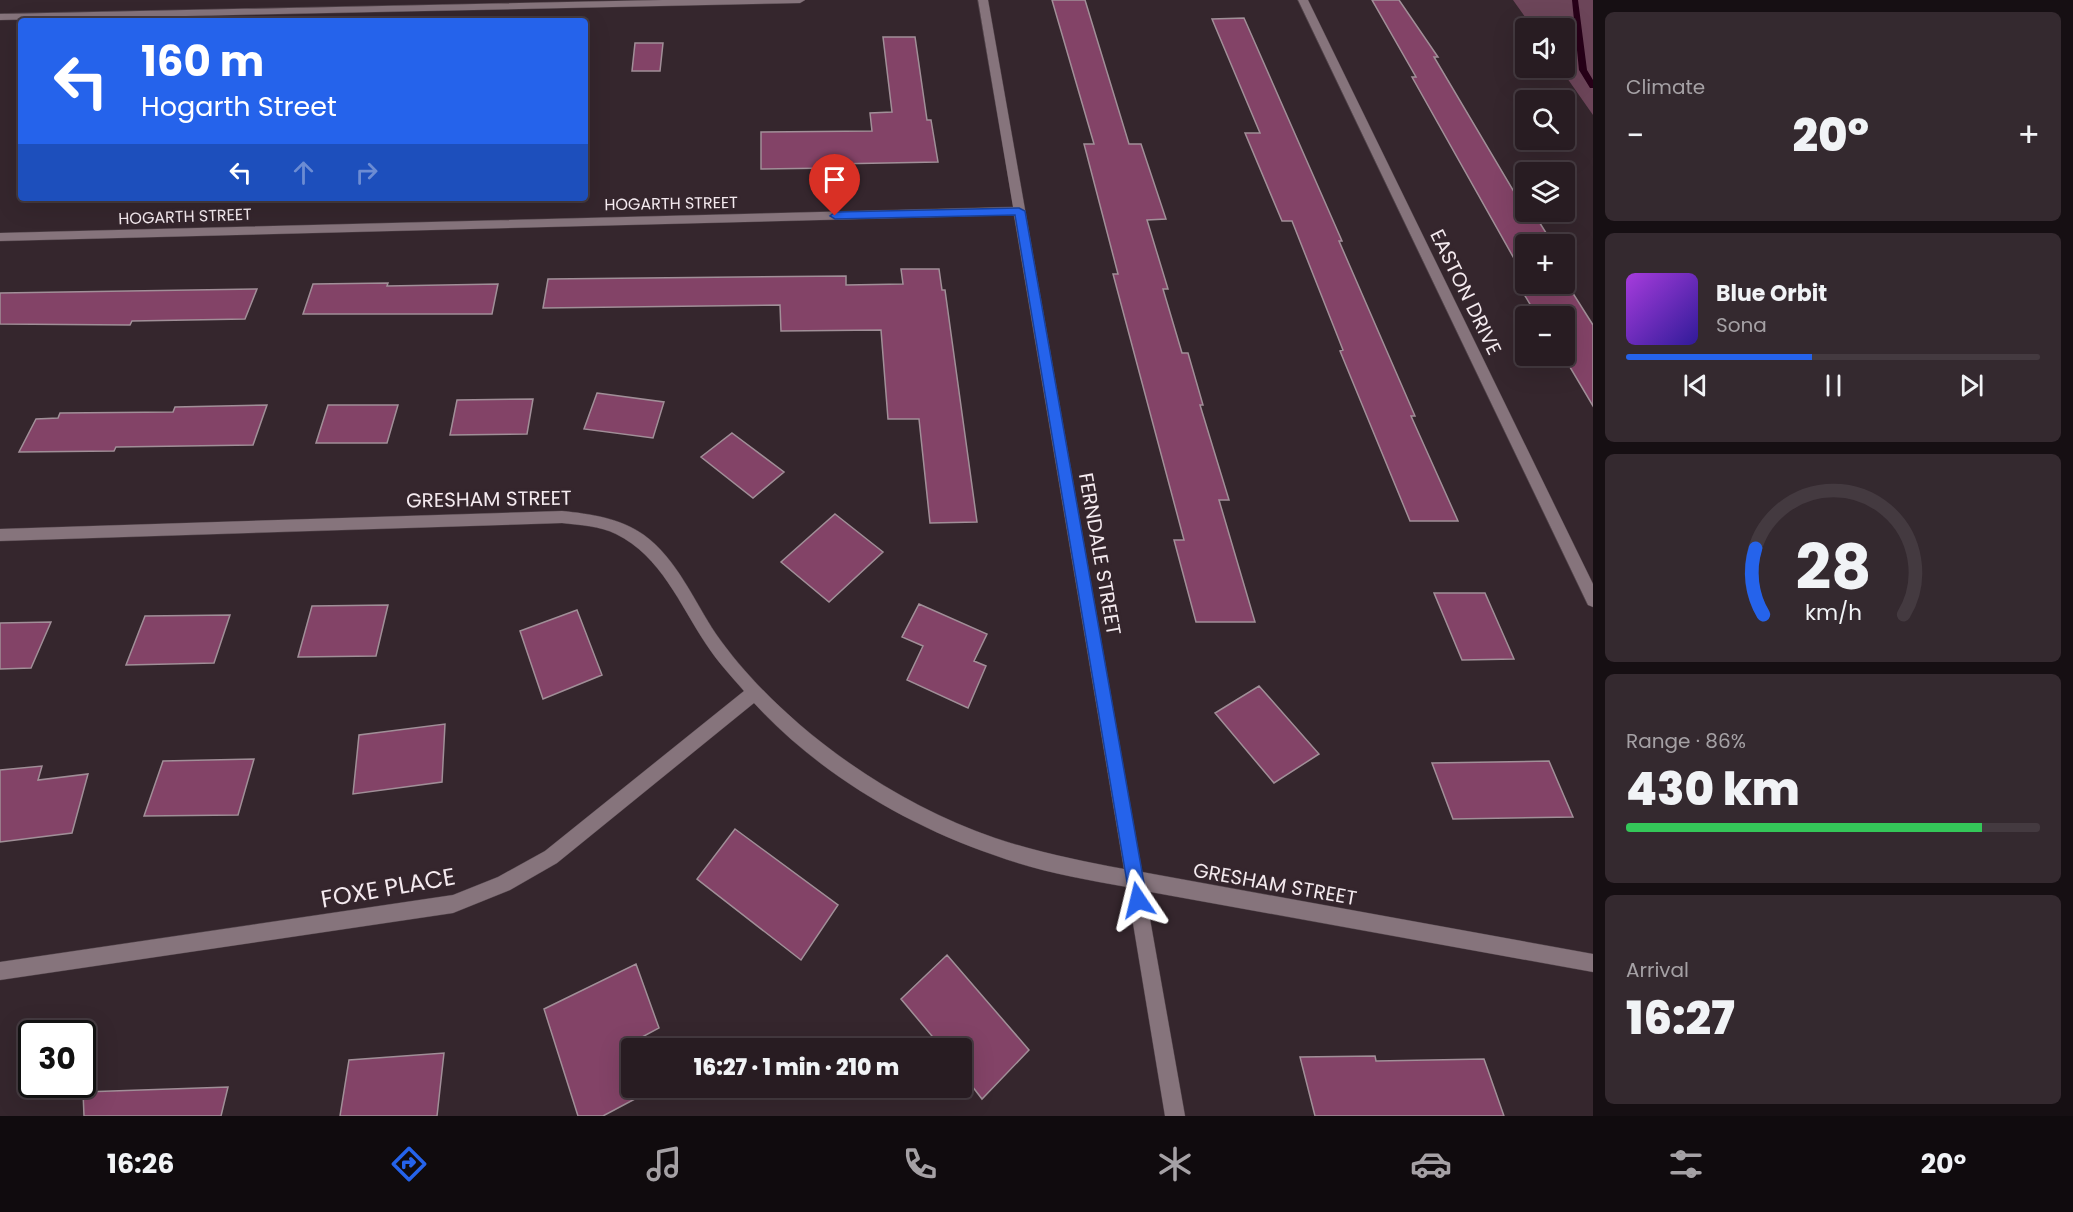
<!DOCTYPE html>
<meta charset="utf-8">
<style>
body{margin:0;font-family:Poppins,sans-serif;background:#34292f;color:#f1f3f6;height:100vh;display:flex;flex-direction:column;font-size:22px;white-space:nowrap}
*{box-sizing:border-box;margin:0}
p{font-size:20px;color:#a5a1a5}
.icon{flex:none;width:33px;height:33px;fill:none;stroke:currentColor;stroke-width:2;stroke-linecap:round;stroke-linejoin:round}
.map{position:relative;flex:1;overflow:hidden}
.details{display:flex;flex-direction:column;gap:12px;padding:12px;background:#160f13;width:480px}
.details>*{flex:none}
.guide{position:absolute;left:18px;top:18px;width:570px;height:183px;border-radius:6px;box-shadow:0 6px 24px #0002,0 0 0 2px #443a40;background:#2563eb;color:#fff;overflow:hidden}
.controls{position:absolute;left:1515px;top:18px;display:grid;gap:12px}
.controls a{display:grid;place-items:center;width:60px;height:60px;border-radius:6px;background:#281c22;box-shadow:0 6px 24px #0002,0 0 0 2px #443a40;font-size:30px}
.speed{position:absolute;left:18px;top:1020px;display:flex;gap:12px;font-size:30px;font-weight:700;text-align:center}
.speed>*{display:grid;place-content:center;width:78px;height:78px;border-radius:50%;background:#281c22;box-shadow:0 6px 24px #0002,0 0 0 2px #443a40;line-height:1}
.speed .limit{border:3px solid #111;border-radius:9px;background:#fff;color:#111}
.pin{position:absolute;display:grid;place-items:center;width:51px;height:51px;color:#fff;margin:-62px -26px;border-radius:50% 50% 50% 0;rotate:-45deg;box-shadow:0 0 6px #0007}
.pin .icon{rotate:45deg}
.me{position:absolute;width:66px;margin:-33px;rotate:350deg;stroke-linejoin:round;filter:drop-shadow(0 0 4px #0008)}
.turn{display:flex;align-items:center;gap:21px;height:126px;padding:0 24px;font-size:27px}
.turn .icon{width:78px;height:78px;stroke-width:2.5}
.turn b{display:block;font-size:42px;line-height:51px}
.lanes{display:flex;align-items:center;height:57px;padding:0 24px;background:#0003;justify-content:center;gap:30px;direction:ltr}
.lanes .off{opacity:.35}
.big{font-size:45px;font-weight:800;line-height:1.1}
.details .tile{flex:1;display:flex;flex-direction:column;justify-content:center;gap:9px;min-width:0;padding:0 21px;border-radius:9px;background:#34292f}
.details .dial{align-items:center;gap:0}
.dial svg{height:156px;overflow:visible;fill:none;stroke:#443a40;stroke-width:7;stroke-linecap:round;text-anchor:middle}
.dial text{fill:#f1f3f6;stroke:none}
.song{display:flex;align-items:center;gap:18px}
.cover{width:72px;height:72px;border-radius:9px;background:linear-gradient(135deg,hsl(280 70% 55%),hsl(250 70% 35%))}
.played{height:6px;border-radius:3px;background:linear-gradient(90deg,#2563eb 45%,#443a40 45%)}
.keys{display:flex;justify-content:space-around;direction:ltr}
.heat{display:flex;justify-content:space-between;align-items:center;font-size:33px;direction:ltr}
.charge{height:9px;border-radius:4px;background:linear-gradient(90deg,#34c759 86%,#443a40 0)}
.trip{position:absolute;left:621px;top:1038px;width:351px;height:60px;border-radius:6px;background:#281c22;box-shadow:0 6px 24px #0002,0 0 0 2px #443a40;font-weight:800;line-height:60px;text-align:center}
.tabs{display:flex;height:96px;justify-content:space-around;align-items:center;background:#100b0e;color:#a5a1a5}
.tabs .icon{width:42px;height:42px}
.tabs .selected{color:#2563eb}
.tabs b{font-size:27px;color:#f1f3f6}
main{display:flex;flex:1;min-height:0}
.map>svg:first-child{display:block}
.green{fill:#6c4559}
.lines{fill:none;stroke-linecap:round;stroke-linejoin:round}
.stream{fill:#270018;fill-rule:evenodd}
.building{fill:#834367;stroke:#a18f98;stroke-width:1.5}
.minor-casing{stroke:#504349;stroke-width:1}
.minor{fill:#86747c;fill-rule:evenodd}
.route{fill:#2563eb;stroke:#184099;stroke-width:1.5}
.labels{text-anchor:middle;stroke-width:6;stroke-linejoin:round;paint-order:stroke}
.far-street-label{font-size:16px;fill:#f4eaef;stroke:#35262d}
.street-label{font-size:20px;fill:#f4eaef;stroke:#35262d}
.near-street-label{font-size:24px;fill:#f4eaef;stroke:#35262d}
</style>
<main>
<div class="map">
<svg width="1593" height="1116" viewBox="0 0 1593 1116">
<rect width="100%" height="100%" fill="#35262d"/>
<path class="green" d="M1513 0H1593V115L1560 68H1564V28H1533Z"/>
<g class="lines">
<path class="stream" d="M1572 0H1578L1587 70 1593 80V88H1590L1579 70Z"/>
</g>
<path class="building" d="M1052 0H1085L1129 144H1141L1166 219 1147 220 1168 289H1163L1182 353H1188L1203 405H1200L1229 500H1219L1255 622H1196L1174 540H1184L1113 274H1118L1084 144H1094Z
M1372 0H1399L1438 57H1434L1526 212H1533L1553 244H1526V284H1564V279L1593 325V406L1564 357V316H1537L1515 279 1525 278 1412 77H1416Z
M1244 18 1342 241H1339L1415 416H1411L1458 521H1410L1340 351 1343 350 1292 221H1282L1245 133H1260L1212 19Z
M883 37H915L927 120H931L938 162 832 164V168L761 169V132L872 131 870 113 892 112Z
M635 43H663L660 71H632Z
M901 269H939L942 290H945L977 522 930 523 919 419H888L881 330 781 331 780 305 543 308 548 279 846 276V285L903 284Z
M388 283 387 286 498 284 492 314H303L313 284Z
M257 289 245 319 132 321 130 325 0 324V293Z
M597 393 664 402 653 438 584 429Z
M533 399 527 434 450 435 457 400Z
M267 405 253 445 116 447 114 451 19 452 36 419 58 418 60 413 173 412 175 407Z
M328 405H398L387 443H316Z
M732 433 784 472 753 498 701 457Z
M835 514 883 552 829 602 781 562Z
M1434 593H1485L1514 659 1462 660Z
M919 604 987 634 974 661 986 666 968 708 907 680 923 646 902 637Z
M388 605 376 656 298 657 312 606Z
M577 610 602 675 543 699 520 631Z
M230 615 214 663 126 665 145 616Z
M51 622 31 668 0 669V623Z
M1259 686 1319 754 1274 783 1215 713Z
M445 724 442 782 353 794 359 735Z
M254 759 238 815 144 816 163 761Z
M1549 761 1573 817 1453 819 1432 763Z
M42 766 38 780 88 774 72 833 0 842V770Z
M735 829 838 905 801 960 697 879Z
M947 955 1029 1050 982 1099 962 1073V1048H942L901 999Z
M636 964 659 1028 631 1043 632 1088H647L648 1092 603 1116H578L544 1009Z
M444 1053 437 1116H340L349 1060Z
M1375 1056 1376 1061 1484 1059 1504 1116H1315L1300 1057Z
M228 1087 221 1116H84L83 1092Z"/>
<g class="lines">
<defs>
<path id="minor" d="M662 0H805L800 3 0 20V14Z
M978 0H988L1142 872 1593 954V972L1145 891 1185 1116H1165L1127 887C1082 879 1037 871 994 855 906 825 817 772 754 703L557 863 510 890 453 913 0 980V962L453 895 498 877 545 851 744 691C731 676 717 661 706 644 680 605 661 556 616 534 600 526 580 525 562 523L0 541V529L562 511C591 514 620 518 644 535 677 559 694 601 716 634 739 667 769 698 799 724 856 773 925 814 995 838 1037 852 1080 861 1124 869L1014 215 0 241V233L1013 207Z
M1298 0H1308L1593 584V607L1588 605Z"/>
</defs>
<use href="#minor" class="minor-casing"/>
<use href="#minor" class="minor"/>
</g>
<path class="route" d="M1019 208 1025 211 1147 900 1144 906 1138 909 1132 906 1130 900 1015 215 835 219 830 216 835 212Z"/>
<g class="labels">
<g class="far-street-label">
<text transform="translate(671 203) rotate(-1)" y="6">HOGARTH STREET</text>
<text transform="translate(185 216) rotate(-2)" y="6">HOGARTH STREET</text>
</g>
<g class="street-label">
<text transform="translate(1466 292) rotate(64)" y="7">EASTON DRIVE</text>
<text transform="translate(489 499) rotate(-1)" y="7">GRESHAM STREET</text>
<text transform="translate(1100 554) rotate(80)" y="7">FERNDALE STREET</text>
<text transform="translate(1275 884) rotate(10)" y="7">GRESHAM STREET</text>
</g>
<g class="near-street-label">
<text transform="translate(388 888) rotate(-10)" y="8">FOXE PLACE</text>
</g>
</g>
</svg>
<div class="controls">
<a><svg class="icon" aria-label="sound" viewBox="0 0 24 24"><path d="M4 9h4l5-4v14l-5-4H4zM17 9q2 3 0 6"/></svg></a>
<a><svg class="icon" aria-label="search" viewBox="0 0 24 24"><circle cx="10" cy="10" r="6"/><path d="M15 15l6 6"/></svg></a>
<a><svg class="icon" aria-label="layers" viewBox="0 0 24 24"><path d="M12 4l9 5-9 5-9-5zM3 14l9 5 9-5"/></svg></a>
<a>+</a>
<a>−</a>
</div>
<div class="speed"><div class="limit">30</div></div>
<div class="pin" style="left:835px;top:216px;background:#d93025"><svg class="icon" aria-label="arrive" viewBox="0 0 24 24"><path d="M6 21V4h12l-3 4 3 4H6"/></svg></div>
<svg class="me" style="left:1138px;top:900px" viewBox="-20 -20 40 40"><path d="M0-17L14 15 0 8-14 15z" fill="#2563eb" stroke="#fff" stroke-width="4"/></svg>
<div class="trip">16:27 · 1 min · 210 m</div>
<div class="guide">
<div class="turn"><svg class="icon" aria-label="left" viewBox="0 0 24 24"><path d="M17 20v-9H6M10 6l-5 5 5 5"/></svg><div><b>160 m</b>Hogarth Street</div></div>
<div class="lanes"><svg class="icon" aria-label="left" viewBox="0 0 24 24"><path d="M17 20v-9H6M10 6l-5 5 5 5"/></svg><svg class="icon off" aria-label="ahead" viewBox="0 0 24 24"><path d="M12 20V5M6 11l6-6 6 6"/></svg><svg class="icon off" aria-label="right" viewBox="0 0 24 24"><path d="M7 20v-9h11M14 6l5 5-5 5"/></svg></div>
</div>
</div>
<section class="details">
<div class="tile"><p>Climate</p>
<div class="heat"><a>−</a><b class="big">20°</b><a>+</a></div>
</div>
<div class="tile">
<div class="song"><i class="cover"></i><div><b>Blue Orbit</b><p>Sona</p></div></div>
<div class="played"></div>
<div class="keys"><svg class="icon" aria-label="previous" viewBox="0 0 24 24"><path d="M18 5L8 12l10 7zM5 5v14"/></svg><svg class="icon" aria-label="pause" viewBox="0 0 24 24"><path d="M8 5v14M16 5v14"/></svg><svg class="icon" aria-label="next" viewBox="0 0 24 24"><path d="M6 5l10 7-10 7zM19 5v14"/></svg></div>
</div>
<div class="tile dial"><svg viewBox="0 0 100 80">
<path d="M14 69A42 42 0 1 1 86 69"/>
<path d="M14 69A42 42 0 0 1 10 35" stroke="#2563eb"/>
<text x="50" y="56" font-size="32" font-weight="700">28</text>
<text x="50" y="72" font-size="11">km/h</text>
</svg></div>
<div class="tile"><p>Range · 86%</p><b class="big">430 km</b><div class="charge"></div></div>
<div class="tile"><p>Arrival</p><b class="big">16:27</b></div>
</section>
</main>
<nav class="tabs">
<b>16:26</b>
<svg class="icon selected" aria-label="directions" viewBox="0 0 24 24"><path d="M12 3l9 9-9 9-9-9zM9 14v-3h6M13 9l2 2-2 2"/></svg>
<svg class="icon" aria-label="music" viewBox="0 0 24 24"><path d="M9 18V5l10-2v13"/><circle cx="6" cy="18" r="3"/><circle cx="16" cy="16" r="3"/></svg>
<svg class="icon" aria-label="phone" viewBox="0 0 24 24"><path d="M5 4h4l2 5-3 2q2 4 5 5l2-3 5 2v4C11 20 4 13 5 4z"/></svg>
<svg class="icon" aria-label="climate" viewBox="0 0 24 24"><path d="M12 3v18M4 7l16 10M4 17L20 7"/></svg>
<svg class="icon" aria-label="car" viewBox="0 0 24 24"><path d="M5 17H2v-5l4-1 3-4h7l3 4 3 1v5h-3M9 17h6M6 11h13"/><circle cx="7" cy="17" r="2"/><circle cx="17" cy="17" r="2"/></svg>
<svg class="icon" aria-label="filters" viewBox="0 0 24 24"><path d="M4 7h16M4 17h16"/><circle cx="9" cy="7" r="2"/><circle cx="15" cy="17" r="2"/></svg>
<b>20°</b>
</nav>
